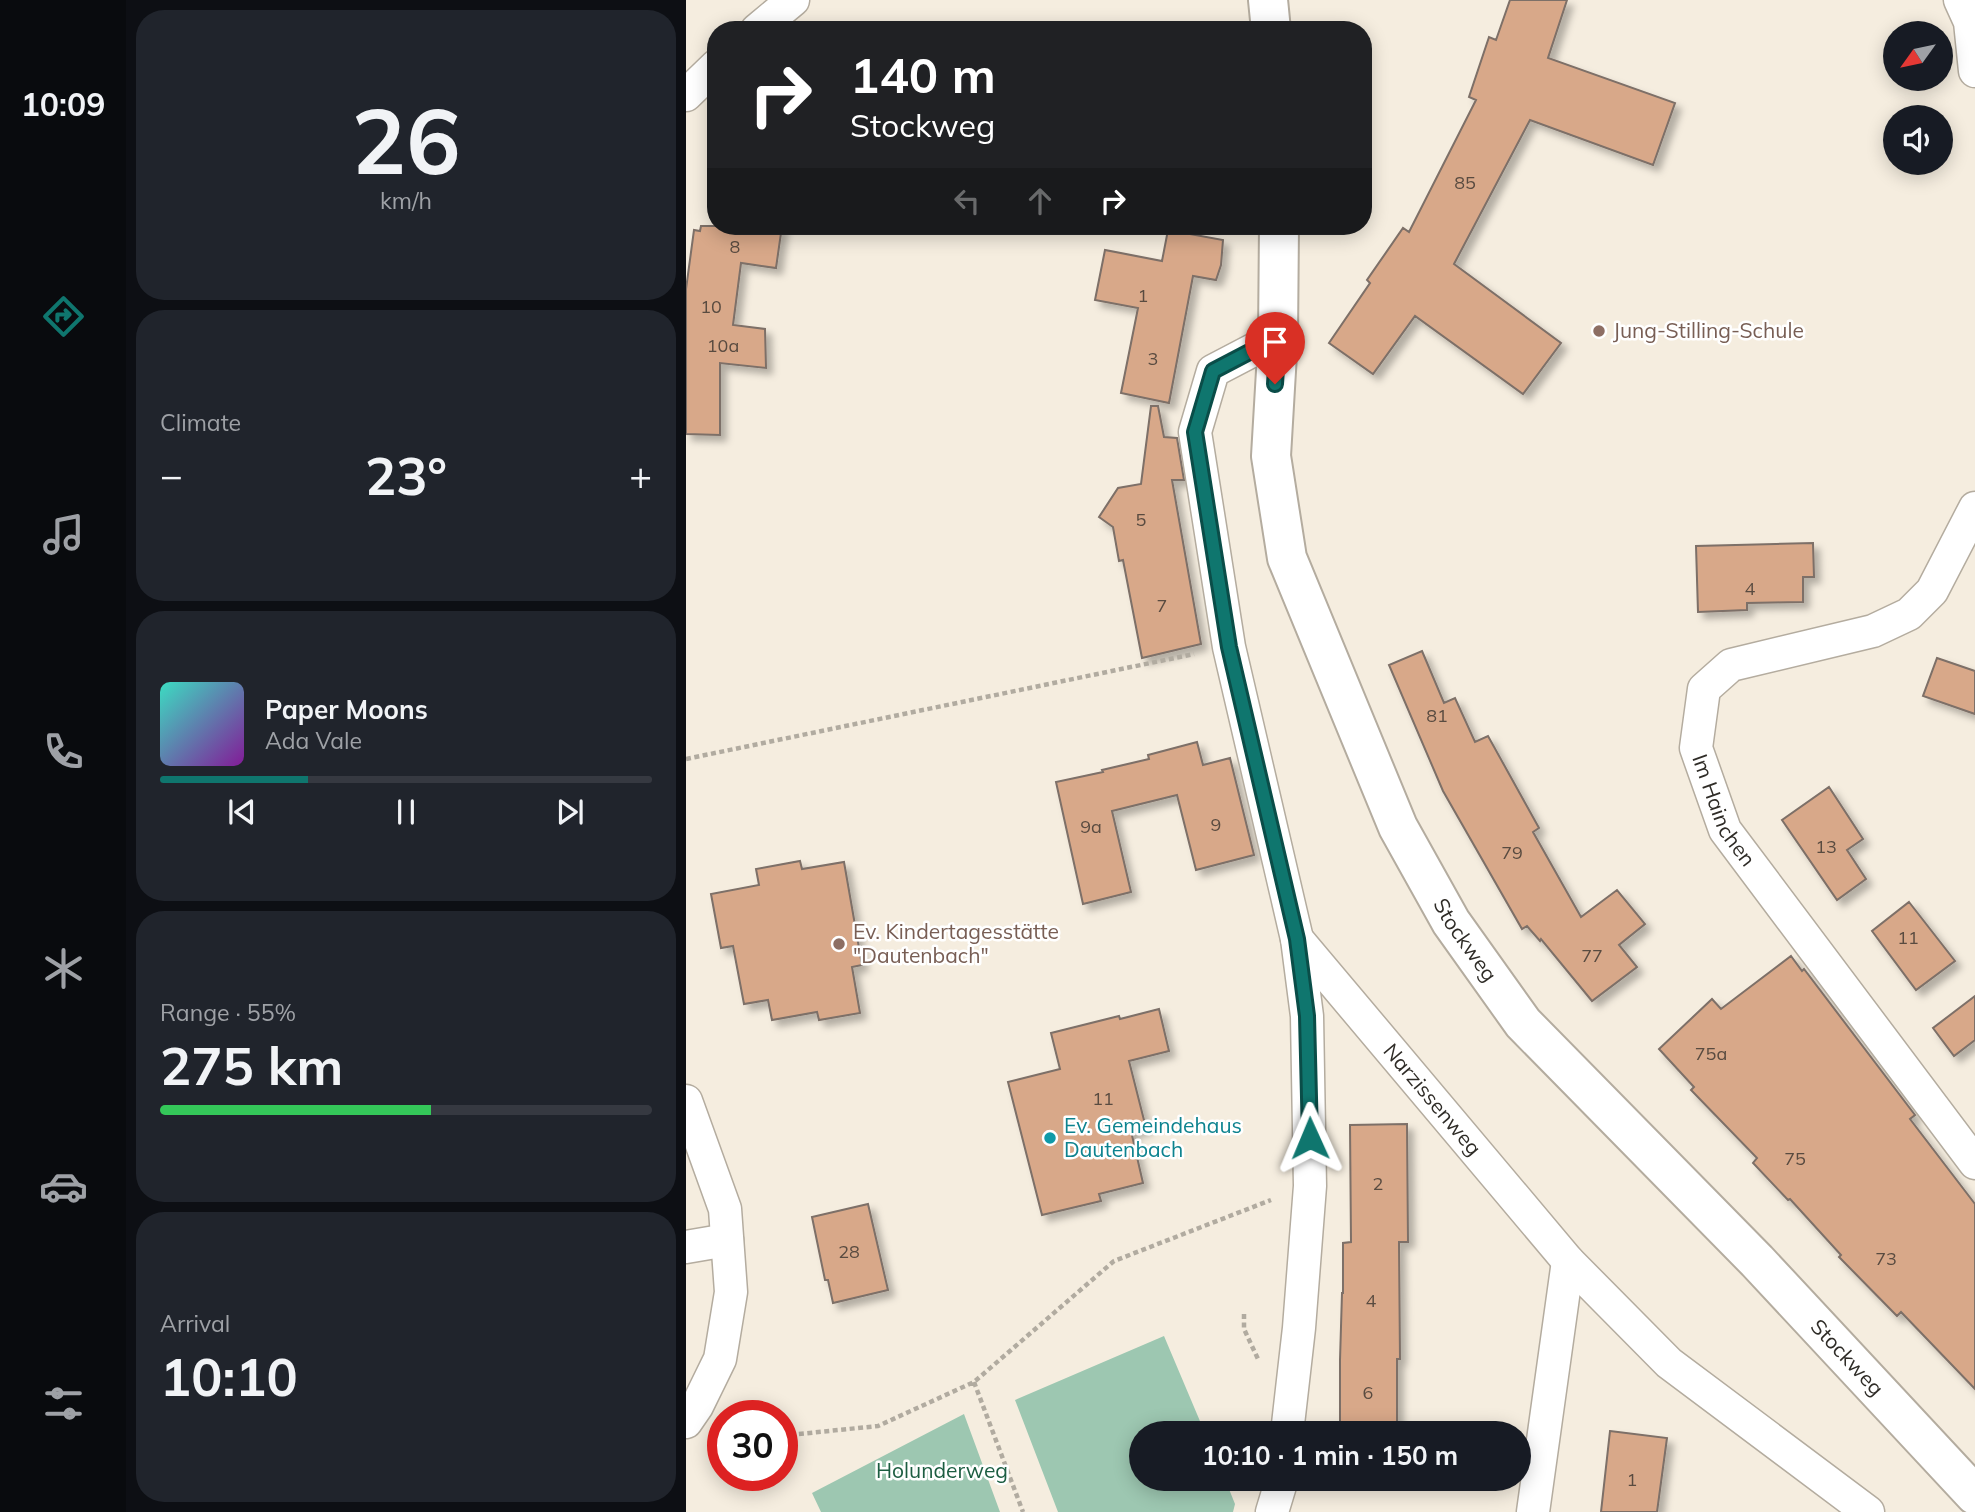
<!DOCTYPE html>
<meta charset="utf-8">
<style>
body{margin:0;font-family:Mulish,sans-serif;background:#20242c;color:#f1f3f6;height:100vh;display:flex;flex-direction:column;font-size:26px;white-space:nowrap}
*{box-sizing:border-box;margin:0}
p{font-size:23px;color:#9ea1a6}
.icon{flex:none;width:38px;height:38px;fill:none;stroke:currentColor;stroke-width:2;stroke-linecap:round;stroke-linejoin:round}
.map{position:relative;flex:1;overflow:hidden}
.panel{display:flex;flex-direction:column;gap:10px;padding:10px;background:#0d0f14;width:560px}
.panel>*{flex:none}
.banner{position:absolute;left:21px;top:21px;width:665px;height:214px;border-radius:28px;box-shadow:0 4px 18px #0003;background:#202124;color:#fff;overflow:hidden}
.needle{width:46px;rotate:237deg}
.buttons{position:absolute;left:1197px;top:21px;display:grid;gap:14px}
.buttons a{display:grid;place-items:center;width:70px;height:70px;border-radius:50%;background:#171b24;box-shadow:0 4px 18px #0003;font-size:35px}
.speed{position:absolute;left:21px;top:1400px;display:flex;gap:14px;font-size:35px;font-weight:700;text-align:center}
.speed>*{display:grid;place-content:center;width:91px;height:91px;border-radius:50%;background:#171b24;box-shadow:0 4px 18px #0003;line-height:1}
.speed .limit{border:10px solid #d22;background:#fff;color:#111}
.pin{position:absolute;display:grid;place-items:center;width:60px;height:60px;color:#fff;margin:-72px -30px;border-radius:50% 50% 50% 0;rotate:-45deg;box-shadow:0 0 7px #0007}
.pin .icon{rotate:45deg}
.me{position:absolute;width:77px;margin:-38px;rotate:359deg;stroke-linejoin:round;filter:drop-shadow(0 0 5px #0008)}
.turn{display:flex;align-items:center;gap:24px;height:147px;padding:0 28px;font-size:32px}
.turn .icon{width:91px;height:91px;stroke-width:2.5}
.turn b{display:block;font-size:49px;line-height:60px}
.lanes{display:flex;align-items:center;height:66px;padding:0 28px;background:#0003;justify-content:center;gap:35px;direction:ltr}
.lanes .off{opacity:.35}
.big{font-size:52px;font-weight:700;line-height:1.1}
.panel .widget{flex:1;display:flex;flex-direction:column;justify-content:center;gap:10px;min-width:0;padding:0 24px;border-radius:28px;background:#20242c}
.panel .dial{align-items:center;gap:0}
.dial b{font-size:91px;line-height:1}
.song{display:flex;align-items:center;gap:21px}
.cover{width:84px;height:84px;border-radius:10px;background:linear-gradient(135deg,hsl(170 70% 55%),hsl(290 70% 35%))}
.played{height:7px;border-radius:4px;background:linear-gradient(90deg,#0f766e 30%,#363941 30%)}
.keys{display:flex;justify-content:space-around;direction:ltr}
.heat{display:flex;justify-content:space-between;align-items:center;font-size:38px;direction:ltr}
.charge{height:10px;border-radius:5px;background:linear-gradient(90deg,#34c759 55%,#363941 0)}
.trip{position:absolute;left:443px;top:1421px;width:402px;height:70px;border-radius:35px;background:#171b24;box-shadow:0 4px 18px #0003;font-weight:700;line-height:70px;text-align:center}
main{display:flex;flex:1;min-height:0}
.menu{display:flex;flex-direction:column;width:126px;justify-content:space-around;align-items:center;background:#090b0e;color:#9ea1a6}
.menu .icon{width:49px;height:49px}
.menu .current{color:#0f766e}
.menu b{font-size:32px;color:#f1f3f6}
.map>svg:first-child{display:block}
.green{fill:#9dc7b1}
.building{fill:#d8a889;stroke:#7d6f67;stroke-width:2;filter:url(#shadow)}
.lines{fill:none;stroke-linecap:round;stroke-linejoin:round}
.street-casing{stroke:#b4ac9f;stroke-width:35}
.secondary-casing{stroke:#b4ac9f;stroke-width:42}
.path{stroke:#b1aba0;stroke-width:4.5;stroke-dasharray:5 3.5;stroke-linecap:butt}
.street{stroke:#fff;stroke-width:32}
.secondary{stroke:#fff;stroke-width:38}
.route-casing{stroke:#0a4d48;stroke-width:18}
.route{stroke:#0f766e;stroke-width:12}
.education-dot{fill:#8d6e63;stroke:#fff;stroke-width:2.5}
.culture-dot{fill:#0f9aa8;stroke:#fff;stroke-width:2.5}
.labels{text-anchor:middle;stroke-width:5;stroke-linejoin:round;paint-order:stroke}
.number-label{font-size:18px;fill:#594b40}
.education-label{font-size:21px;fill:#785e54;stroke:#fff;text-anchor:start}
.street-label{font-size:21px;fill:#2f2c27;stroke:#fff}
.culture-label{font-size:21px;fill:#0d838f;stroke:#fff;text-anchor:start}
.park-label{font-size:21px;fill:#1c5d41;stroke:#fff}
</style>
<main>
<nav class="menu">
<b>10:09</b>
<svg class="icon current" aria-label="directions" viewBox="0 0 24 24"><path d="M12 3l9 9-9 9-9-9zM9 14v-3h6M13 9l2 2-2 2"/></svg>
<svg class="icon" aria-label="music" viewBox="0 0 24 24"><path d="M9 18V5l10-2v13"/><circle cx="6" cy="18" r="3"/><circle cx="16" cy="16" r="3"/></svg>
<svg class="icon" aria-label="phone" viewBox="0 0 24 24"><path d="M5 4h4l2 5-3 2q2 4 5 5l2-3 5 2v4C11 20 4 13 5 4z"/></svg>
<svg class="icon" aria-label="climate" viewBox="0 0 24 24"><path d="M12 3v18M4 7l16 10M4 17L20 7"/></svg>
<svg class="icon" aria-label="car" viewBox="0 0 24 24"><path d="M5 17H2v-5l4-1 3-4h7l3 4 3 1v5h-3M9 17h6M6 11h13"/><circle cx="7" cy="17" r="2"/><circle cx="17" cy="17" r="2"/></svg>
<svg class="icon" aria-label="filters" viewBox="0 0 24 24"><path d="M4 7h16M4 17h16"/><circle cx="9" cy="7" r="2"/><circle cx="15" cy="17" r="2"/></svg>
</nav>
<section class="panel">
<div class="widget dial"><b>26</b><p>km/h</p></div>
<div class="widget"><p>Climate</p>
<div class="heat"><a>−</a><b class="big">23°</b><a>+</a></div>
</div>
<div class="widget">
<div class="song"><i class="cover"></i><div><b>Paper Moons</b><p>Ada Vale</p></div></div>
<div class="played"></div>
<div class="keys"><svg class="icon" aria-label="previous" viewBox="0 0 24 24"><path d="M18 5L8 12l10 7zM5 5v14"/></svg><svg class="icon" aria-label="pause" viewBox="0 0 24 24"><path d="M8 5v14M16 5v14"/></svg><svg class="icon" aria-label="next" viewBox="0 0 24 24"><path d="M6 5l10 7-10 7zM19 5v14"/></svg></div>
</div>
<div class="widget"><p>Range · 55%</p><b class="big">275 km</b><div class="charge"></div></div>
<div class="widget"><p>Arrival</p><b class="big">10:10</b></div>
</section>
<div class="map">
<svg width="1289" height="1512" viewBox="0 0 1289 1512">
<defs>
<filter id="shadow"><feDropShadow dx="6" dy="6" stdDeviation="3.5" flood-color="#0004"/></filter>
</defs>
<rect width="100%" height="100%" fill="#f5eddf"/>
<path class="green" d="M478 1336 519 1433H455V1479H539L549 1504 547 1512H372L329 1400Z
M278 1414 314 1512H135L126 1493Z"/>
<path class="building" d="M824 0H881L862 58 989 103 967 165 844 120 768 264 875 343 837 394 729 316 687 374 643 343 684 283 681 280 717 228 723 232 790 100 783 97 803 37 810 40Z
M15 226H96L90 268 55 263 47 325 79 329 80 368 34 363V435L0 434V289L8 230 14 231Z
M482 230 537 240 535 265 530 280 507 276 483 403 435 393 452 308 409 300 419 250 476 261Z
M465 406H472L478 437 491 438 498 480H486L515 644 456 658 437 560 433 561 427 527 413 517 432 488 455 484Z
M1127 543 1128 577H1117V602L1061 603V610L1012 612 1010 546Z
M736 651 758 703 769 698 789 742 802 736 853 828 847 832 895 917 931 890 959 924 933 945 951 967 906 1001 855 939 854 941 841 926 836 929 757 791 703 665Z
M1251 658 1289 671V714L1237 696Z
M511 742 517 765 544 758 568 855 510 870 491 795 426 811 445 892 397 904 370 782 417 772 416 770 463 759 462 755Z
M1143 787 1177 839 1161 850 1180 879 1151 900 1096 820Z
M114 861 116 869 158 862 176 965 166 967 174 1013 133 1020 131 1012 86 1020 82 1000 58 1004 47 946 35 948 25 894 73 885 70 869Z
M1223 902 1269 961 1230 990 1186 931Z
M1105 956 1116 971 1118 969 1229 1115 1224 1119 1289 1204V1389L1215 1312 1211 1316 1153 1257 1155 1255 1104 1199 1102 1200 1067 1163 1071 1158 1005 1090 1008 1087 973 1049 1026 999 1035 1009Z
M1289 996V1040L1268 1056 1247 1028Z
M473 1009 483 1051 443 1061 460 1128 445 1131 457 1183 413 1194 415 1201 356 1215 322 1082 374 1069 365 1033 433 1016 434 1019Z
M721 1124 722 1242H713L714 1359H711V1433H654V1360L656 1293H657V1243L665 1242 664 1125Z
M182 1204 202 1290 147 1303 142 1280H139L126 1217Z
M924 1431 981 1438 971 1512H915Z"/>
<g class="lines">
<defs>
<g id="street">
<path d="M1274 0 1284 22 1289 71"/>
<path d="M71 30 107 0"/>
<path d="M0 95 30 66"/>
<path d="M592 337 527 371 509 432 543 647 611 939 621 1016 624 1186 613 1328 601 1433"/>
<path id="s1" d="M1289 508 1246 591 1223 614 1187 631 1045 665 1018 689 1010 748 1039 830 1289 1163"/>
<path id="s2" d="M611 939 882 1261 983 1363 1182 1512"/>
<path d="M0 1101 39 1209 45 1292 34 1359 11 1406 0 1422"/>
<path d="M0 1247 41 1240"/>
<path d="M586 1512 596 1479"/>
<path d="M847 1512 882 1261"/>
</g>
<g id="secondary">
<path d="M582 0 585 30"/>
<path id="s3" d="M593 226 592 337 585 456 601 558 712 827 765 922 837 1023 1071 1261 1289 1495"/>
</g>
</defs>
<use href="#street" class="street-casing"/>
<use href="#secondary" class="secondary-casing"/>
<path class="path" d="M0 759 508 654
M558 1314V1329L572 1359
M288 1382 337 1512
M96 1434 103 1435 192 1426 288 1382 428 1261 585 1200"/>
<use href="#street" class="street"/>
<use href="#secondary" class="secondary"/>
</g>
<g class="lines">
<defs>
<path id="route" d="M589 384 592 337 527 371 509 432 543 647 611 939 621 1016 624 1138"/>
</defs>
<use href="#route" class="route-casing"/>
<use href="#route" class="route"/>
</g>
<g class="education-dot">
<circle cx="913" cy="331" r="7"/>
<circle cx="153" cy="944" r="7"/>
</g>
<circle class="culture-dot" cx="364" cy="1138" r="7"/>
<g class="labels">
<g class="number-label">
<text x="779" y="189">85</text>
<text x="49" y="253">8</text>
<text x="457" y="302">1</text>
<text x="25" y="313">10</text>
<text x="37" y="352">10a</text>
<text x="467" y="365">3</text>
<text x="455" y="526">5</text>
<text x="1064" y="595">4</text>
<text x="476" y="612">7</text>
<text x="751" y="722">81</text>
<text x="530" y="831">9</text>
<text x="405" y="833">9a</text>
<text x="1140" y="853">13</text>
<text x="826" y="859">79</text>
<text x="1222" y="944">11</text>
<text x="906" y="962">77</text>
<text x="1025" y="1060">75a</text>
<text x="417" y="1105">11</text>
<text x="1109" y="1165">75</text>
<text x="692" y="1190">2</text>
<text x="163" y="1258">28</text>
<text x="1200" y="1265">73</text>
<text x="685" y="1307">4</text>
<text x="682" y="1399">6</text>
<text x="946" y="1486">1</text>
</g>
<g class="education-label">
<text x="927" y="338">Jung-Stilling-Schule</text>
<text x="167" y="939">Ev. Kindertagesstätte<tspan x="167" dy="24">"Dautenbach"</tspan></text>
</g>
<g class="street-label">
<text dy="7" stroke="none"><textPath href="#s1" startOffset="476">Im Hainchen</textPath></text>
<text dy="7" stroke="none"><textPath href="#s3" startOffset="756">Stockweg</textPath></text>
<text dy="7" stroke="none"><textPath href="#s2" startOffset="210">Narzissenweg</textPath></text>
<text dy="7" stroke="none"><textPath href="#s3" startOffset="1323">Stockweg</textPath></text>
</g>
<g class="culture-label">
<text x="378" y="1133">Ev. Gemeindehaus<tspan x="378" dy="24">Dautenbach</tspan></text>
</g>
<g class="park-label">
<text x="256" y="1478">Holunderweg</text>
</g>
</g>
</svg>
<div class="buttons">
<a><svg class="needle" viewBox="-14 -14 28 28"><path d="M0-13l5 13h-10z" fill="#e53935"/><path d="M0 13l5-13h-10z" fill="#9ea1a6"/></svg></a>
<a><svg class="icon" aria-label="sound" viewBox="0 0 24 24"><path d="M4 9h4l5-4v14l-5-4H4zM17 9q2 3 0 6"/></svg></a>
</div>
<div class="speed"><div class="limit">30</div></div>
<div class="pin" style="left:589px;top:384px;background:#d93025"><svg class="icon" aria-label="arrive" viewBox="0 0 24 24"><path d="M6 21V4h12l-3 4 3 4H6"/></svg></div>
<svg class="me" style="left:624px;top:1138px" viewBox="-20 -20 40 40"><path d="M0-17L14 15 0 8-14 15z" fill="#0f766e" stroke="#fff" stroke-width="4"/></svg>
<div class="trip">10:10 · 1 min · 150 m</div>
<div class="banner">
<div class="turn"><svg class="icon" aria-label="right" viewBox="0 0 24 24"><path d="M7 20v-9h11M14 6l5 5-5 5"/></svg><div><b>140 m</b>Stockweg</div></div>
<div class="lanes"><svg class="icon off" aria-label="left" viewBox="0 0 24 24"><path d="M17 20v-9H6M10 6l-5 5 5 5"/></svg><svg class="icon off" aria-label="ahead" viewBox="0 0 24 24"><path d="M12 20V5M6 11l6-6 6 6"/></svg><svg class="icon" aria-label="right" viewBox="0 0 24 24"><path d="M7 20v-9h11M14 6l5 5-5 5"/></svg></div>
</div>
</div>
</main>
